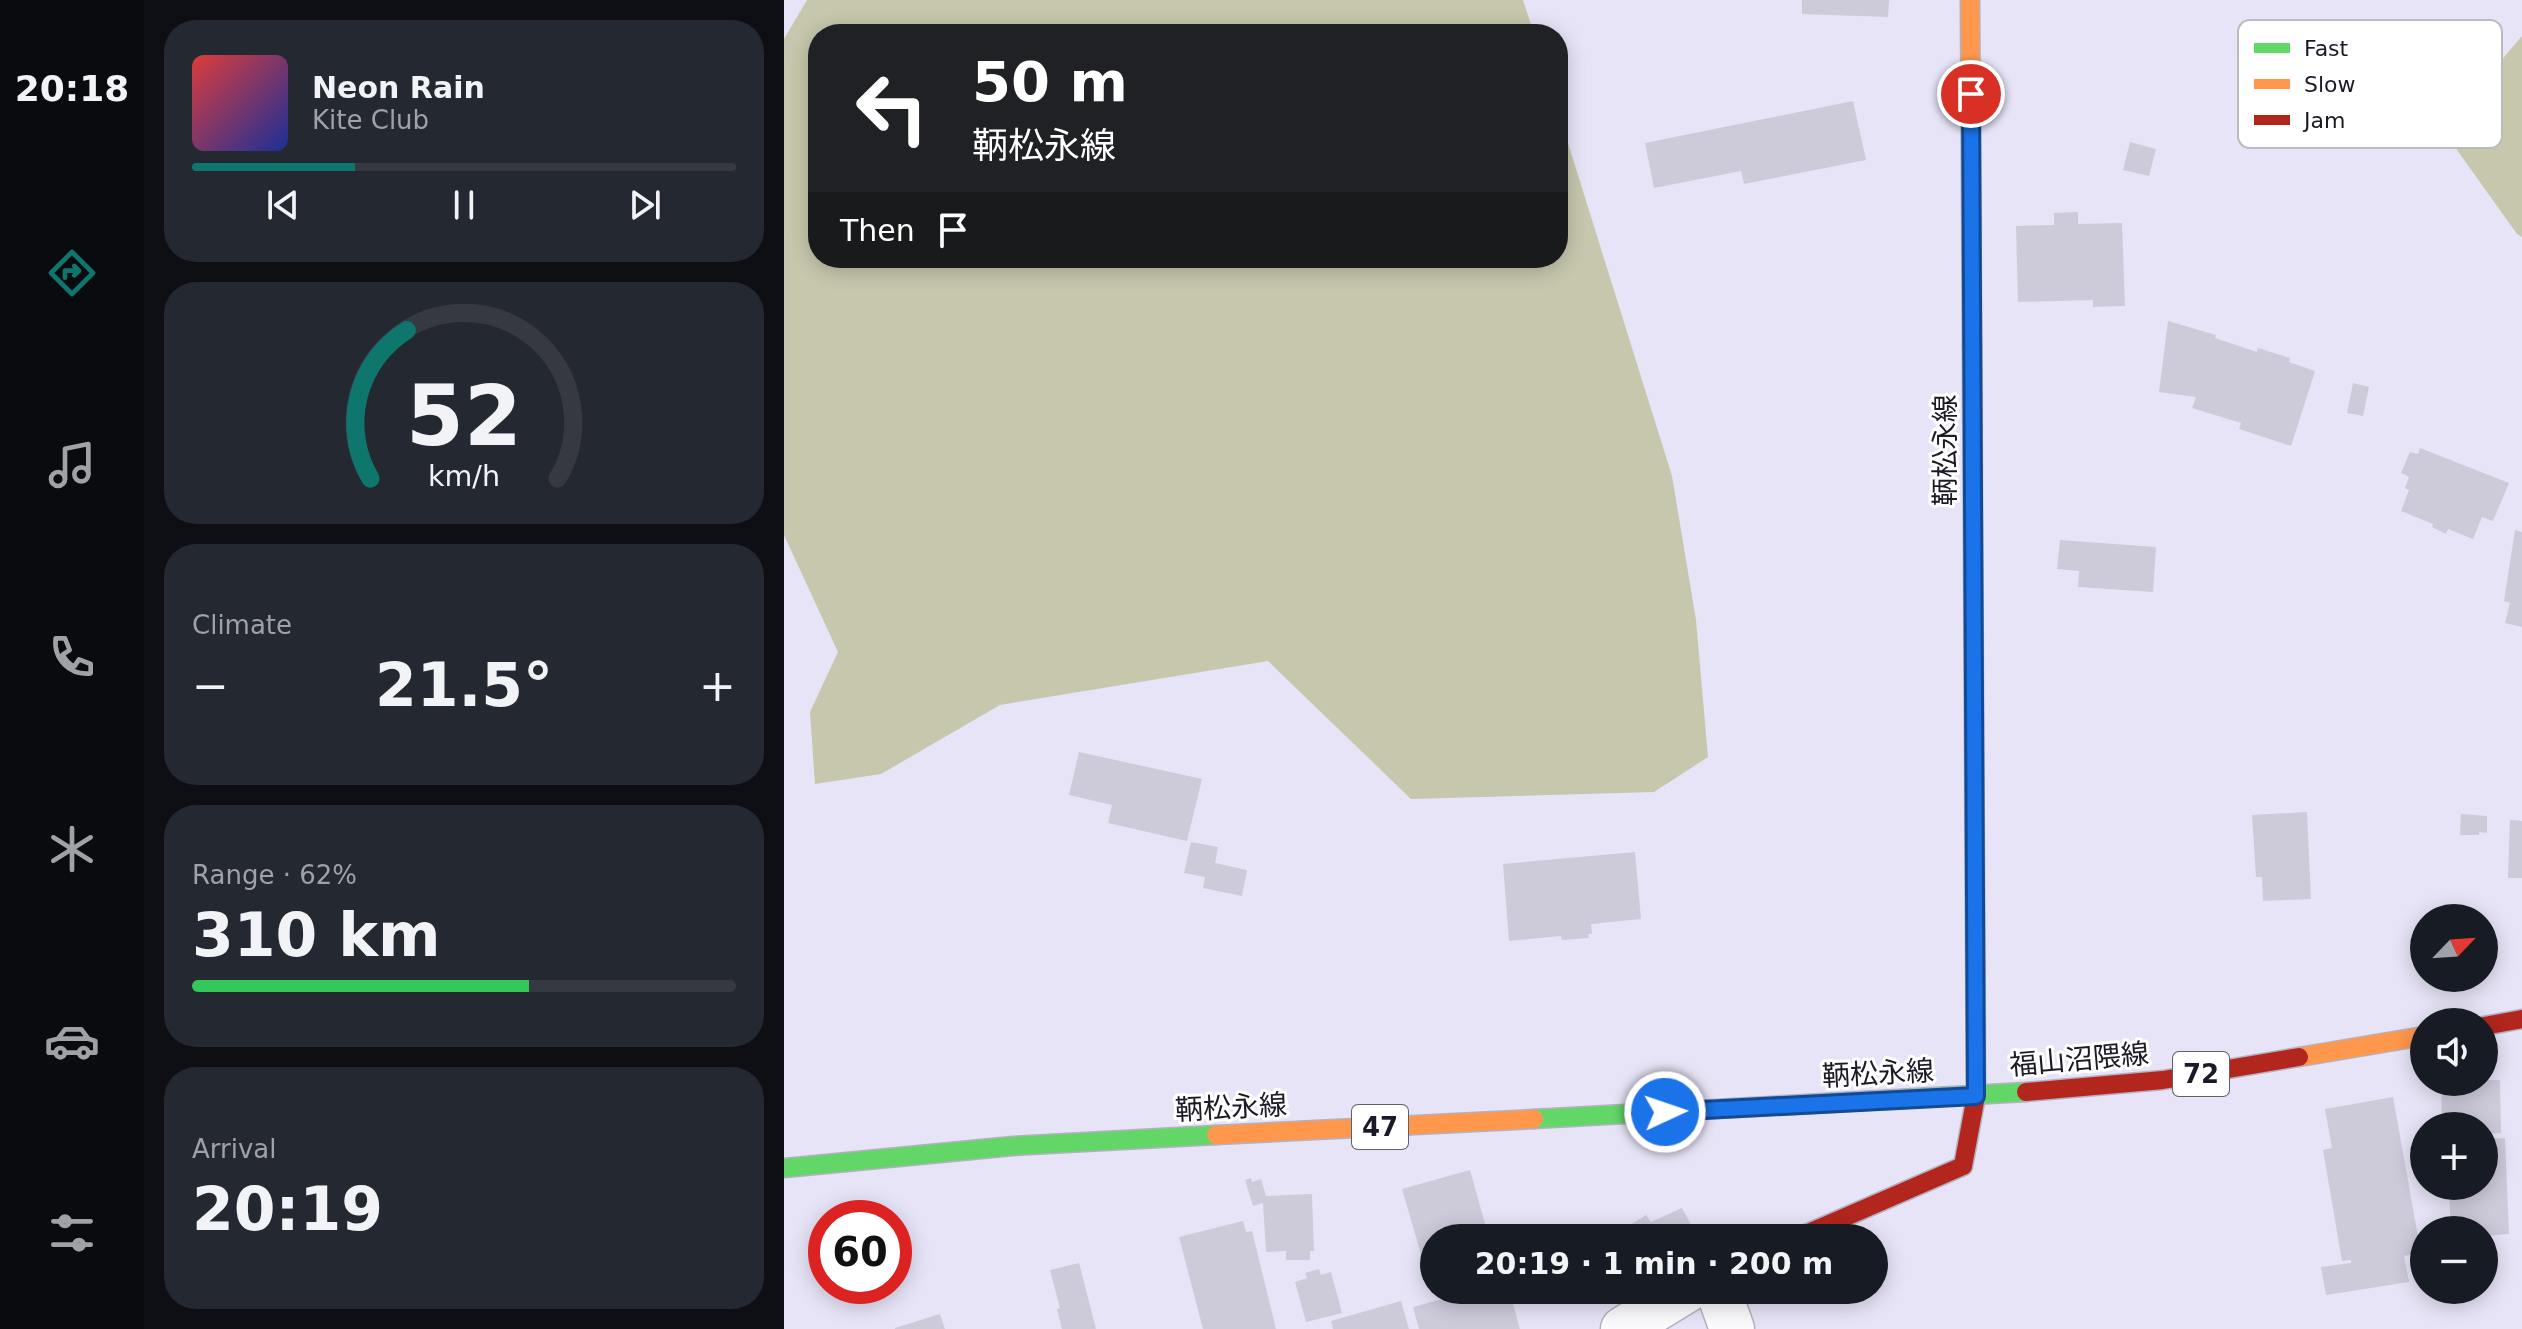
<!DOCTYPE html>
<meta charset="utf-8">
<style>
body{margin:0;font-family:"DejaVu Sans","Noto Sans JP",sans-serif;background:#242831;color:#f1f3f6;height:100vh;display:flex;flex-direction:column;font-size:30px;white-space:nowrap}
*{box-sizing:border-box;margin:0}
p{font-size:26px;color:#9ea1a6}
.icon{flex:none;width:44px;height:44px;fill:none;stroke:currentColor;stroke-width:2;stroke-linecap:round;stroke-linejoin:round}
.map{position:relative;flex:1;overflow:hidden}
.panel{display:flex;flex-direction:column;gap:20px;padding:20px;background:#0d0f14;width:640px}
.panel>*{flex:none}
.hud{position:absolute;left:24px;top:24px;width:760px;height:244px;border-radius:32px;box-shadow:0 4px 20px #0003;background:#202124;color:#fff;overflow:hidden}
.needle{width:52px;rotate:65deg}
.buttons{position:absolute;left:1626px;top:904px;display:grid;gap:16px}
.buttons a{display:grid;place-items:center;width:88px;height:88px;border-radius:50%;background:#171b24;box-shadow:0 4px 20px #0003;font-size:40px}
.speed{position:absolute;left:24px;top:1200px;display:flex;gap:16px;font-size:40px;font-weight:700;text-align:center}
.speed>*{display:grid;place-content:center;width:104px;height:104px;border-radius:50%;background:#171b24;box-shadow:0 4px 20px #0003;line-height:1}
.speed .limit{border:12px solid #d22;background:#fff;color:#111}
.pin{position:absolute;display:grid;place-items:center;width:68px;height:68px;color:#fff;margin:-34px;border:4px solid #fff;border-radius:50%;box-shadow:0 2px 8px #0007}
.me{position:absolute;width:88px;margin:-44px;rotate:87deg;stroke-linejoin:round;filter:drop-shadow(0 0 6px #0008)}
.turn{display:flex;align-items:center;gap:28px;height:168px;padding:0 32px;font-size:36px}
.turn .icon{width:104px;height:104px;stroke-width:2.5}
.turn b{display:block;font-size:56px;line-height:68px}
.then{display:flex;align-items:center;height:76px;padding:0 32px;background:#0003;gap:16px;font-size:30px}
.big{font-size:60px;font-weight:600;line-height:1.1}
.panel .tile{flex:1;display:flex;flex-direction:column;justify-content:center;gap:12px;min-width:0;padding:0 28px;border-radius:32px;background:#242831}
.panel .dial{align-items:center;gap:0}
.dial svg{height:208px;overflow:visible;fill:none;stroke:#363941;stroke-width:7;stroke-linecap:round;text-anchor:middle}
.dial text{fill:#f1f3f6;stroke:none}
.song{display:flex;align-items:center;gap:24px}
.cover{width:96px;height:96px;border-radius:12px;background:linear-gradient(135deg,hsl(0 70% 55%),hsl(230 70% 35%))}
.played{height:8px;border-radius:4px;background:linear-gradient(90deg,#0f766e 30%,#363941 30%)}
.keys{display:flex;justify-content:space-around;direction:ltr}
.heat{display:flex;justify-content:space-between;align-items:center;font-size:44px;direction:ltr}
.charge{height:12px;border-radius:6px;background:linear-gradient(90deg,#34c759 62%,#363941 0)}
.trip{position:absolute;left:636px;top:1224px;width:468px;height:80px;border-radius:40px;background:#171b24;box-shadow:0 4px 20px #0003;font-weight:600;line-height:80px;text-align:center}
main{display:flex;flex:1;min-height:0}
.dock{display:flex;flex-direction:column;width:144px;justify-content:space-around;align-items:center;background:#090b0e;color:#9ea1a6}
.dock .icon{width:56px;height:56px}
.dock .on{color:#0f766e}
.dock b{font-size:36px;color:#f1f3f6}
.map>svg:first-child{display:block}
.forest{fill:#c7c7ad}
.building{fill:#cdcbda}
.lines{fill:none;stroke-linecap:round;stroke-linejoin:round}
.street-casing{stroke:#b3b1c0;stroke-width:47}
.fast-casing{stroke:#b3b1c0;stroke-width:21}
.slow-casing{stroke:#b3b1c0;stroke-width:21}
.jam-casing{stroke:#b3b1c0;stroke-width:21}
.street{stroke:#fbfbfe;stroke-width:44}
.fast{stroke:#63d668;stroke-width:18}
.slow{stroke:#ff974d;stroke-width:18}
.jam{stroke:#b3261e;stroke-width:18}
.route-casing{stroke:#114b97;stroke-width:20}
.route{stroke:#1a73e8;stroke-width:14}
.labels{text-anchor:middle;stroke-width:6;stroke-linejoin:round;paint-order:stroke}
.shield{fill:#fff;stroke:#605f68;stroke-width:2}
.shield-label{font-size:26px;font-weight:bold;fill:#1c1a28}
.street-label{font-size:28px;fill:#1c1a28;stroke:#fff}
.key{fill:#fff;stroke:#bbbabe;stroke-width:2}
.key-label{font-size:22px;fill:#1c1a28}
</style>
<main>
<nav class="dock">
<b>20:18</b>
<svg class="icon on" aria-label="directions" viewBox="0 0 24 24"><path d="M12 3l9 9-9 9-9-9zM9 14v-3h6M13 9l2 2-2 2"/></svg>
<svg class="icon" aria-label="music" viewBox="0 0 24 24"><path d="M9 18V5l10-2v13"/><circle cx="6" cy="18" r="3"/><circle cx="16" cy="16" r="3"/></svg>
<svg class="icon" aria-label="phone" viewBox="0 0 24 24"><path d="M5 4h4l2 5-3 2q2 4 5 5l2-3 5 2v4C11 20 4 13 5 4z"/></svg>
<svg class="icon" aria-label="climate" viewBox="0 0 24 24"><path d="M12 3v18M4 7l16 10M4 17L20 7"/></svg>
<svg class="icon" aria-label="car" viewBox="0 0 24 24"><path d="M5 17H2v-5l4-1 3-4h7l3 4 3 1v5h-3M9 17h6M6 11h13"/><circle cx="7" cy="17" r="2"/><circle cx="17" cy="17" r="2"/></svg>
<svg class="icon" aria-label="filters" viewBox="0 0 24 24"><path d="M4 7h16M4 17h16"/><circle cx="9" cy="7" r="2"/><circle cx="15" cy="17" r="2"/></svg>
</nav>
<section class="panel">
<div class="tile">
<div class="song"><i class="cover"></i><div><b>Neon Rain</b><p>Kite Club</p></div></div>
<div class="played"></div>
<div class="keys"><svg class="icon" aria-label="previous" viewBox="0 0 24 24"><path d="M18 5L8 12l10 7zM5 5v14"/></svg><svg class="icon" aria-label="pause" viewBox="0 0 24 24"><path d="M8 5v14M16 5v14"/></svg><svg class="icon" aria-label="next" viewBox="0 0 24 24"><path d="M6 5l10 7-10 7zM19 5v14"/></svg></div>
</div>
<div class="tile dial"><svg viewBox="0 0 100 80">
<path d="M14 69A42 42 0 1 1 86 69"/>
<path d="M14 69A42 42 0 0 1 28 12" stroke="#0f766e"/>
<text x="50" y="56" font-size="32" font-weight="700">52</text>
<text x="50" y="72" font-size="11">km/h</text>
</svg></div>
<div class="tile"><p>Climate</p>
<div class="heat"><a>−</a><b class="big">21.5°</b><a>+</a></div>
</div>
<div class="tile"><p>Range · 62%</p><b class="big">310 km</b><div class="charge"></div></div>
<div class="tile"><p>Arrival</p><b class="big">20:19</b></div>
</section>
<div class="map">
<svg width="1738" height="1329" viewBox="0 0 1738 1329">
<rect width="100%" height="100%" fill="#e6e4f6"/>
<path class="forest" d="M23 0H739L750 34H34V258H774V111L888 476 912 620 924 757 870 792 627 799 484 661 216 705 97 774 31 784 26 712 54 652 0 535V39Z
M1738 36V237L1733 234 1673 150 1669 117Z"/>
<path class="building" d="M1018 0H1105L1104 17 1018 14Z
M1069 101 1082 160 960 184 957 171 870 188 861 143Z
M1346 142 1372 149 1365 176 1339 170Z
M1294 212V224L1338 223 1341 306 1309 307V300L1234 302 1232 226 1270 225V213Z
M1384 321 1432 335 1431 338 1473 352 1474 348 1506 358 1505 362 1531 371 1507 446 1455 429 1457 423 1408 408 1412 397 1375 392Z
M1569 383 1585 387 1579 416 1563 413Z
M1636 448 1725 483 1709 521 1698 517 1689 539 1664 529 1662 534 1648 527 1649 524 1617 511 1625 490 1621 488 1625 477 1617 473 1626 452 1634 454Z
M1731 530 1738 532V627L1721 623 1726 603 1720 601Z
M1276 540 1372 547 1369 592 1294 587 1295 571 1273 569Z
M295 752 418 779 403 841 324 823 328 805 285 795Z
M1523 812 1527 899 1479 901 1478 877H1472L1468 815Z
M1677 814 1703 816V833L1695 832V835H1676Z
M1726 820 1738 821V878H1724Z
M407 842 434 847 431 863 463 870 458 896 419 888 421 877 400 873Z
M851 852 857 919 807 924 808 934H804L805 938 778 940 777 936 725 941 719 864Z
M1700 1080H1716L1717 1133 1700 1134V1126H1658L1657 1082H1700Z
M1609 1097 1637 1253 1620 1256 1625 1282 1542 1295 1537 1267 1567 1263V1260L1558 1261 1539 1150 1548 1148 1541 1109Z
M1721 1138 1725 1234 1700 1236V1230H1667L1665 1194H1661L1660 1186H1700V1139Z
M686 1170 705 1238H650L649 1277 646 1267 641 1268 618 1189Z
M467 1178 468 1182 477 1179 482 1196 528 1194 530 1251H526V1260H502V1251L482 1252 479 1203 469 1206 461 1180Z
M898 1208 914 1238H825L862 1215 867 1222Z
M459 1221 462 1232 468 1231 492 1329H419L395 1237Z
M295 1263 312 1329H278L273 1309 276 1308 266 1270Z
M535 1269 537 1275 547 1272 558 1313 522 1322 511 1282 523 1278 521 1273Z
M691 1290H725L736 1329H635L629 1307Z
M617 1301 625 1329H549L547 1321Z
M156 1314 161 1329H111V1328Z"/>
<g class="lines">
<defs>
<path id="street" d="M934 1290 948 1329
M839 1329 903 1290"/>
<path id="fast" d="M1188 345 1192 1096
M750 1119 1242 1092
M0 1168 229 1146 432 1135"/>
<path id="slow" d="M1186 0 1188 345
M1515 1057 1640 1036
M432 1135 750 1119"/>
<path id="jam" d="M1700 1026 1738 1019
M1242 1092 1379 1080 1515 1057
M1013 1238 1179 1166 1192 1096"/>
</defs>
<use href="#street" class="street-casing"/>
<use href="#fast" class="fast-casing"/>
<use href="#slow" class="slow-casing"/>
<use href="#jam" class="jam-casing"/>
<use href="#street" class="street"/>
<use href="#fast" class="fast"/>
<use href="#slow" class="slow"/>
<use href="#jam" class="jam"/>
</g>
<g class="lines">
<defs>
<path id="route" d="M881 1112 1192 1096 1187 94"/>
</defs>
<use href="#route" class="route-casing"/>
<use href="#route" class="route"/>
</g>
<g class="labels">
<g class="shield">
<rect x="1389" y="1052" width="56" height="44" rx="6"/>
<rect x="568" y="1105" width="56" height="44" rx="6"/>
</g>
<g class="shield-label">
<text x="1417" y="1083">72</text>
<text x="596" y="1136">47</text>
</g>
<g class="street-label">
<text transform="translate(1161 450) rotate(-90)" y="10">鞆松永線</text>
<text transform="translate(1295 1059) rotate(-5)" y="10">福山沼隈線</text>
<text transform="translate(1094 1073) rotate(-3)" y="10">鞆松永線</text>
<text transform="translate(447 1107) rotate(-3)" y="10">鞆松永線</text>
</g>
</g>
<rect x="1454" y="20" width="264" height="128" rx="12" class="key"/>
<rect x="1470" y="43" width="36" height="10" fill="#63d668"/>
<rect x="1470" y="79" width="36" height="10" fill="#ff974d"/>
<rect x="1470" y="115" width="36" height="10" fill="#b3261e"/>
<g class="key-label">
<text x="1520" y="56">Fast</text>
<text x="1520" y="92">Slow</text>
<text x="1520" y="128">Jam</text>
</g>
</svg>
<div class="buttons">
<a><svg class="needle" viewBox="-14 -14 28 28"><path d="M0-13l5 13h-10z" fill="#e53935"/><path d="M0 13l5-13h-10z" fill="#9ea1a6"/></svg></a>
<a><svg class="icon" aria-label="sound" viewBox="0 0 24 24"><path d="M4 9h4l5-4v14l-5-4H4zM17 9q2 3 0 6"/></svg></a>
<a>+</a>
<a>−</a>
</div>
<div class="speed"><div class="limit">60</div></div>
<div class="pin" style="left:1187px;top:94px;background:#d93025"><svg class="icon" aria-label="arrive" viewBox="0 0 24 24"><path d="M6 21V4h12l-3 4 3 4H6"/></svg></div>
<svg class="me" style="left:881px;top:1112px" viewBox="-20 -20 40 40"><circle r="17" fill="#1a73e8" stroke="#fff" stroke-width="3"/><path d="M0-11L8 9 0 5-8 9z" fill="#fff"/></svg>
<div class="trip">20:19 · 1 min · 200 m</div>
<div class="hud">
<div class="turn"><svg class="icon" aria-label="left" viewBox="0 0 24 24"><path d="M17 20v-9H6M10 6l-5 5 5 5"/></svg><div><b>50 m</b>鞆松永線</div></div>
<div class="then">Then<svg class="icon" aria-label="arrive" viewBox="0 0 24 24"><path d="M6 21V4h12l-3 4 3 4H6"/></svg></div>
</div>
</div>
</main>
